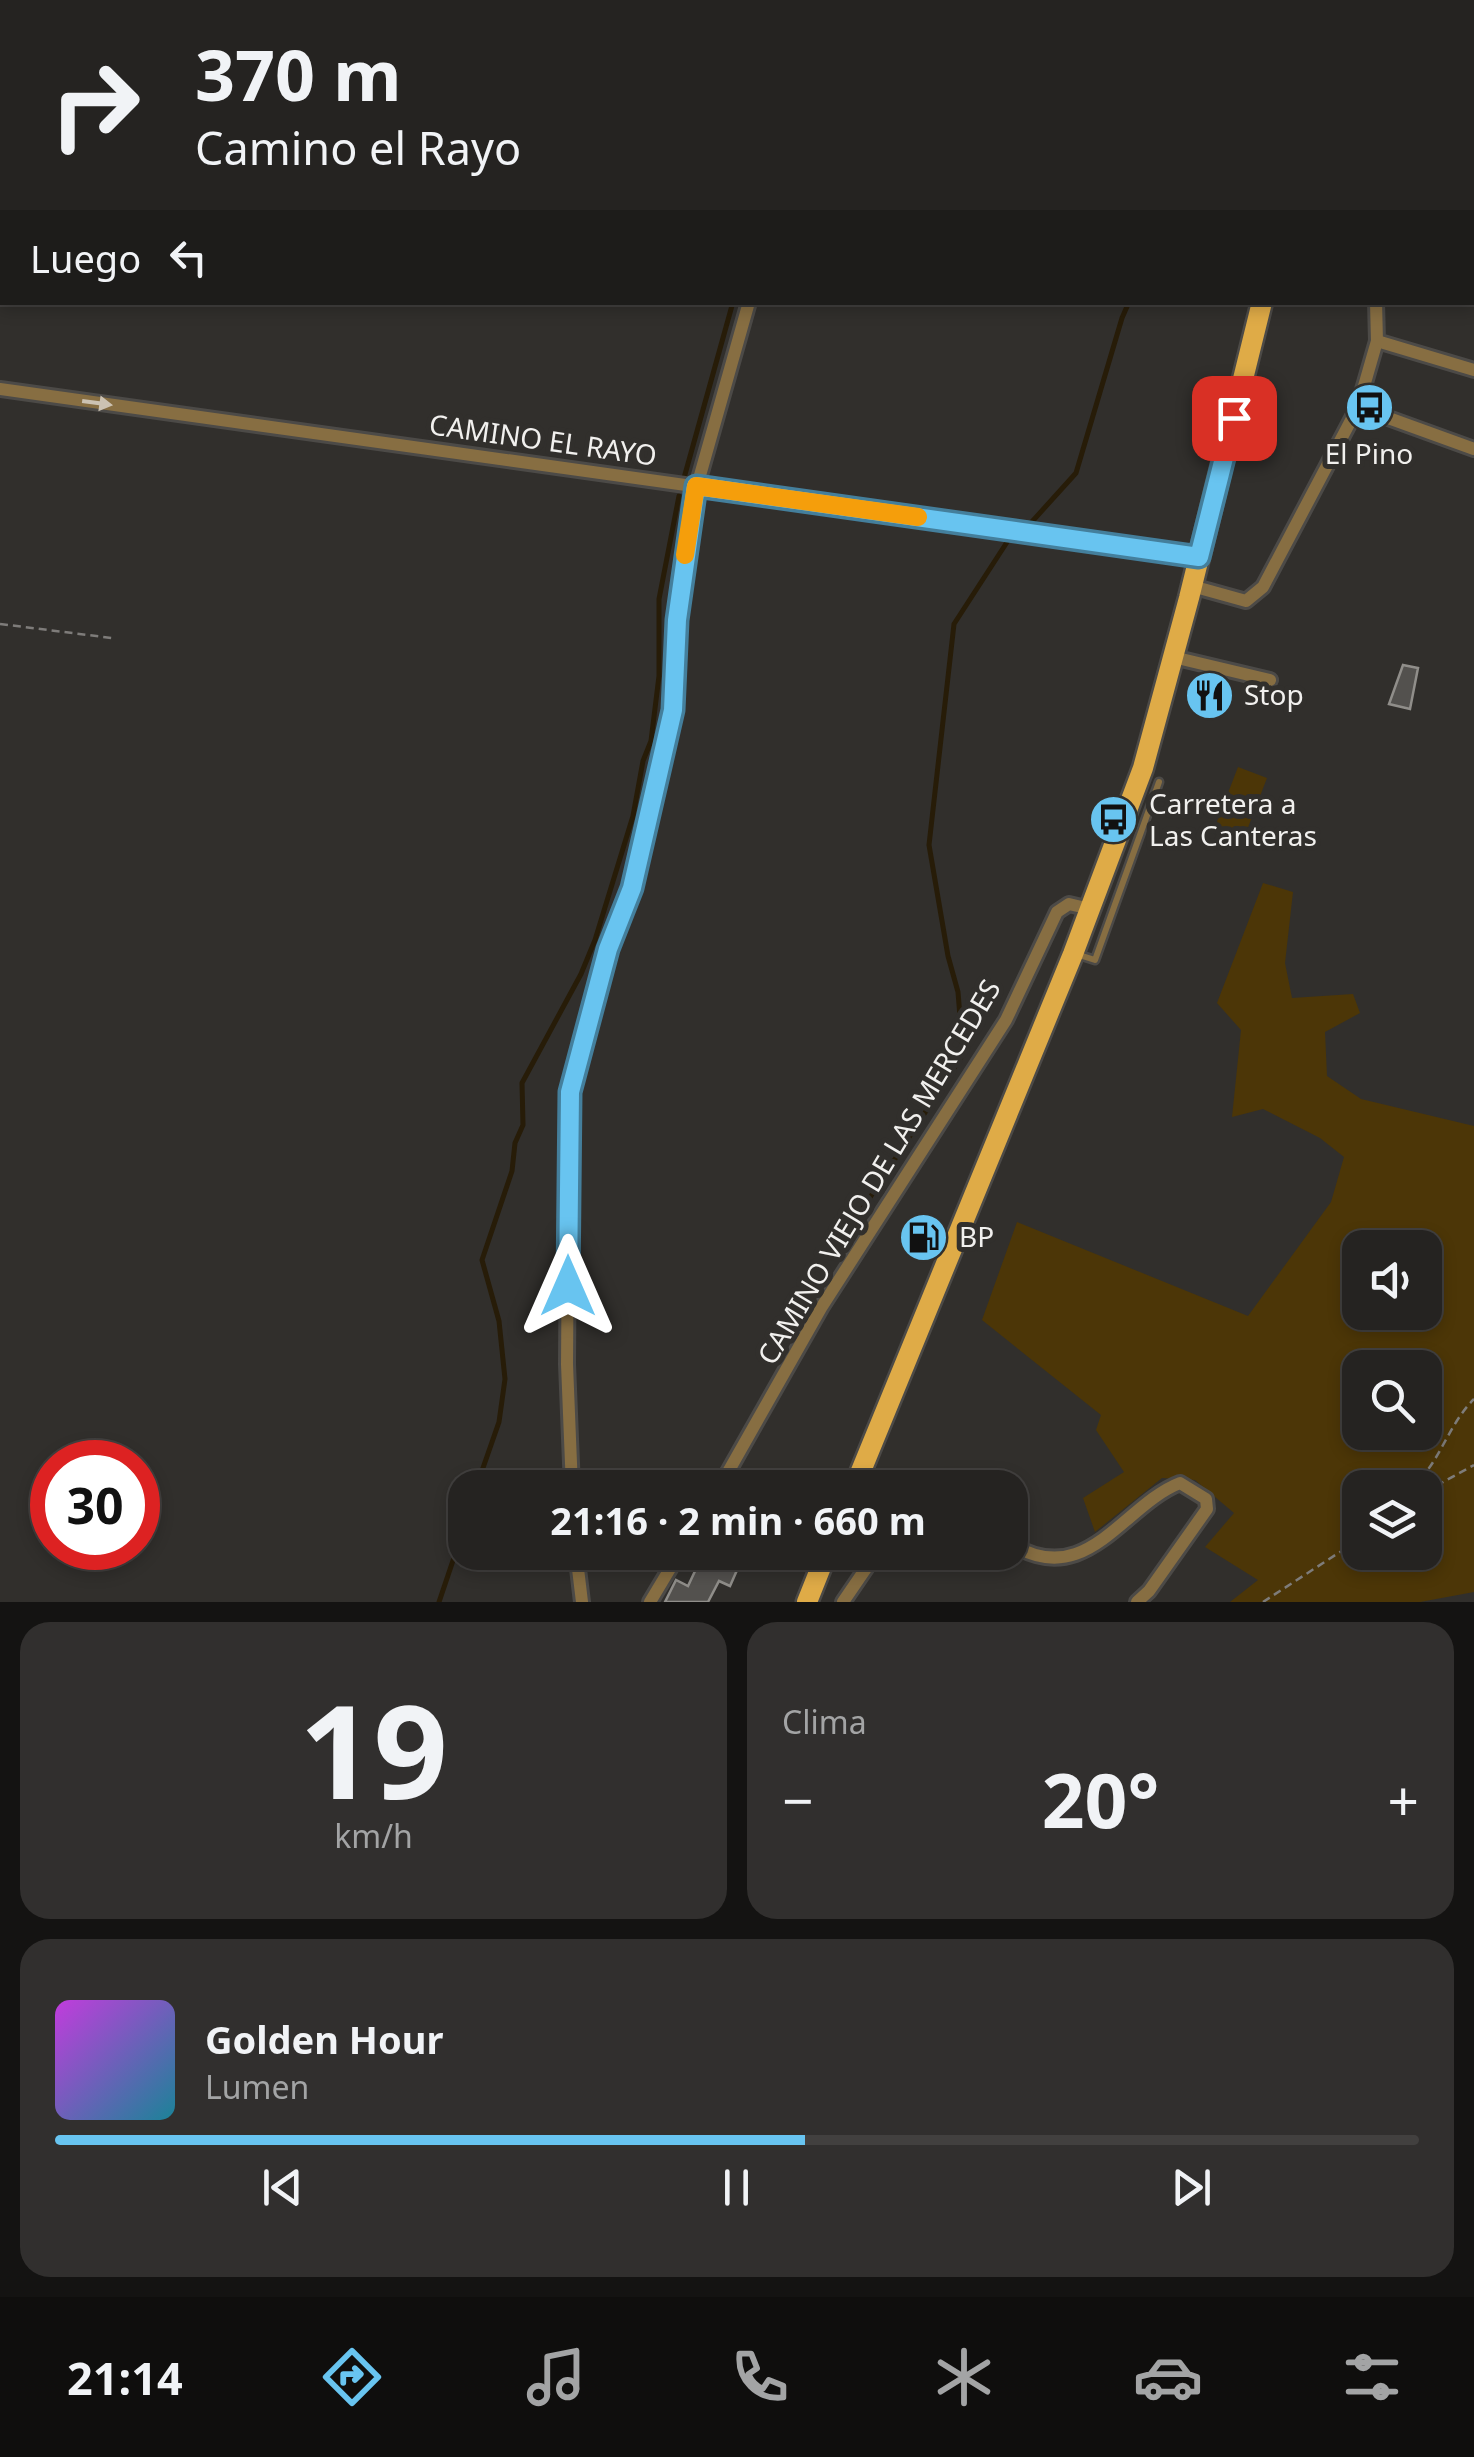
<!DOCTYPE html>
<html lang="es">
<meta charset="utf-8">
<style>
body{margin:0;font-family:"Noto Sans",sans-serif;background:#312f2e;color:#f1f3f6;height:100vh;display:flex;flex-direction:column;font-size:38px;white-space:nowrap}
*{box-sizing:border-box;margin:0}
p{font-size:32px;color:#a3a4a5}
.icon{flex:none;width:55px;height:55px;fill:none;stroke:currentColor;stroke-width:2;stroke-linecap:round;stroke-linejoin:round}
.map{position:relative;height:1602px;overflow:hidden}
.details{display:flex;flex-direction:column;gap:20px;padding:20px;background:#141312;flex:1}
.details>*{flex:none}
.guide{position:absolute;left:0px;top:0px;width:1475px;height:305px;box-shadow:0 5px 15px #0003,0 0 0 2px #42403f;background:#252321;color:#f1f3f6;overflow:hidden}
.fabs{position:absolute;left:1342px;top:1230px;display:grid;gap:20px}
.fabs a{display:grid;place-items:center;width:100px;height:100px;border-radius:20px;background:#252321;box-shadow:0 5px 15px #0003,0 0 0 2px #42403f;font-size:50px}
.speed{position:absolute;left:30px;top:1440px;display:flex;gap:20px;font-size:50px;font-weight:700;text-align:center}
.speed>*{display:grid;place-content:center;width:130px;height:130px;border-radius:50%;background:#252321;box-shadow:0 5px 15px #0003,0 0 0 2px #42403f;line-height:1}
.speed .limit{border:15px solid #d22;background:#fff;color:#111}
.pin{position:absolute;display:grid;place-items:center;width:85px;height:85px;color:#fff;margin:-42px;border-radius:20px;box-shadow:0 5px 15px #0006}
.me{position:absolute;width:110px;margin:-55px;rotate:0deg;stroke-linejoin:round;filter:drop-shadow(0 0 8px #0008)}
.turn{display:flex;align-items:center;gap:35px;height:210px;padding:0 30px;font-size:45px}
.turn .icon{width:130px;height:130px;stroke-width:2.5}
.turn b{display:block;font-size:70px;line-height:85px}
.then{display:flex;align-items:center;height:95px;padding:0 30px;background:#0003;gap:20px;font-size:38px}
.big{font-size:75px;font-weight:700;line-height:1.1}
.details .tile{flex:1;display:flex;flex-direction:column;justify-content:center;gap:15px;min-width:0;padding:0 35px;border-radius:30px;background:#312f2e}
.details .dial{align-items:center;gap:0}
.dial b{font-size:130px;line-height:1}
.song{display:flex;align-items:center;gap:30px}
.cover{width:120px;height:120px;border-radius:15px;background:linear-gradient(135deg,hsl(290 70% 55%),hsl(190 70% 35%))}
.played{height:10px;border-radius:5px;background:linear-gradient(90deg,#68c4f0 55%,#42403f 55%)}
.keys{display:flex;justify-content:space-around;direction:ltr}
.heat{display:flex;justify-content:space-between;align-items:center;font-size:55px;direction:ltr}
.details .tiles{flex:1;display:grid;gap:20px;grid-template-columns:1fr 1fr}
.tile:last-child{grid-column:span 2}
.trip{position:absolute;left:448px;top:1470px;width:580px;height:100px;border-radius:30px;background:#252321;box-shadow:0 5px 15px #0003,0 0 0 2px #42403f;font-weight:700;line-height:100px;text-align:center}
.dock{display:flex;height:160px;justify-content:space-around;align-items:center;background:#0f0e0d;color:#a3a4a5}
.dock .icon{width:70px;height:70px}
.dock .selected{color:#68c4f0}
.dock b{font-size:45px;color:#f1f3f6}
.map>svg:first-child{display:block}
.green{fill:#4c3607;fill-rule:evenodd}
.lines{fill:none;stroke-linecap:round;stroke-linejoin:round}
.stream{stroke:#271c08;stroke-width:5}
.building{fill:#53514e;stroke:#908e8a;stroke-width:2.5}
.lane-casing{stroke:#4c4a47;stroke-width:11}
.street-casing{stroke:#4c4a47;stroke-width:18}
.secondary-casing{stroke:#4c4a47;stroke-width:22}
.primary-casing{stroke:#4c4a47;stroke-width:25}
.path{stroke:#7e7c7a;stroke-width:2.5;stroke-dasharray:8 5;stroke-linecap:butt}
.lane{stroke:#876e42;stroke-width:6}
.street{stroke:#876e42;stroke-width:12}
.secondary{stroke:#b89046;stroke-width:18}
.primary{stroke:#dfab47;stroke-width:20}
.oneway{fill:#ccc2b2}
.route-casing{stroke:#447f9c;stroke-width:25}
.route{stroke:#68c4f0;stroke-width:18}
.slow{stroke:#f59e0b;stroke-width:18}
.labels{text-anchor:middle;stroke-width:10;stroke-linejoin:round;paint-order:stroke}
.street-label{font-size:28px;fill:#f1f0ee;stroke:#312f2c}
.poi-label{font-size:28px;fill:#f1f0ee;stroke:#312f2c;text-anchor:start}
</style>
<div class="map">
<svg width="1474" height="1602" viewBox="0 0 1474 1602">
<rect width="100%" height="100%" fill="#312f2c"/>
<path class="green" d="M1238 767 1267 778 1242 843 1213 832Z
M1263 883 1293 892 1285 963 1292 998 1353 994 1360 1013 1325 1032 1327 1076 1361 1099 1474 1126V1592L1420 1602H1230L1258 1580 1205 1547 1234 1513 1195 1480 1162 1478 1095 1532 1083 1498 1124 1472 1096 1430 1101 1415 982 1320 1017 1222 1248 1316 1331 1202 1344 1157 1320 1138 1263 1109 1232 1117 1241 1030 1217 1003ZM1360 1248H1425V1312H1360ZM1360 1368H1425V1432H1360ZM1360 1488H1425V1552H1360Z"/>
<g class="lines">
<path class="stream" d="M789 2V0
M684 478 733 302
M1029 525 1076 473 1122 318 1129 302
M847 1233 963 1054 958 992 948 956 929 845 954 624 1011 536
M476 1488 499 1422 505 1379 499 1321 482 1260 512 1171 515 1143 523 1125 522 1083 581 974 595 940 633 816 643 761 651 741 659 676V599L679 496
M439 1602 465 1525"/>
</g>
<path class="building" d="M1403 665 1418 668 1410 709 1389 704Z
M704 1552H745L730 1586 719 1581 708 1602H665L676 1580 688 1586Z"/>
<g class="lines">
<defs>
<path id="lane" d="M1076 954 1095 960 1159 782"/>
<path id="street" d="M800 2V0
M1458 2 1459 0
M1472 105 1474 106
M1472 196 1474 197
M0 251 2 252
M1377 341 1474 370
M0 389 1199 557
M1358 407 1474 449
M1192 586 1246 601 1263 587 1358 407 1377 341 1376 302
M1173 657 1270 680
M572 1488 567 1364 569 1092 608 949 632 888 673 710 677 620 697 486 749 302
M719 1488 821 1308 1006 1020 1057 912 1069 904 1090 909
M1010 1543C1086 1592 1123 1505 1180 1483L1206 1499 1207 1509 1149 1591 1137 1602
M576 1552 582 1602
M650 1602 680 1552
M843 1602 871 1561 882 1552"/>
<path id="secondary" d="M1277 0 1278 2
M1255 2V0"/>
<path id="primary" d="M1058 0 1071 2
M854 1488 1073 954 1143 768 1189 598 1262 302
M807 1602 827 1552"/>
</defs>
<use href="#lane" class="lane-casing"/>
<use href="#street" class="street-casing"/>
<use href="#secondary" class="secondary-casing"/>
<use href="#primary" class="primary-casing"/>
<path class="path" d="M0 624 112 638
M1411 1488C1440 1464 1447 1426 1474 1399
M1425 1492 1474 1465
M1347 1547 1360 1531
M1263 1602 1360 1539"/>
<use href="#lane" class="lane"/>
<use href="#street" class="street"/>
<use href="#secondary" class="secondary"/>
<use href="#primary" class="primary"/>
</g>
<defs><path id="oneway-solid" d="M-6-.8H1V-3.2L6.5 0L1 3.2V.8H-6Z" transform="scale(2.5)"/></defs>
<use class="oneway" href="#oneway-solid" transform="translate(97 403) rotate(8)"/>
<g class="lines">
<defs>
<path id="route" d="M568 1286 570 1092 608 949 632 888 673 710 677 620 696 486 1199 557 1234 418"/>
</defs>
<use href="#route" class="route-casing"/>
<use href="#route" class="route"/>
<path class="slow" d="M685 555 696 486 918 517"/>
</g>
<defs>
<symbol id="bus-disc" viewBox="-11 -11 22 22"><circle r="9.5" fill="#68c4f0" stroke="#312f2c"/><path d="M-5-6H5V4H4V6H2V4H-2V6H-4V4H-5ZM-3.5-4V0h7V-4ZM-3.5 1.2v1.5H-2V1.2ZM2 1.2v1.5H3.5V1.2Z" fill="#111"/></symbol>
<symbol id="restaurant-disc" viewBox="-11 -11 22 22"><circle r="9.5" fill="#68c4f0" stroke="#312f2c"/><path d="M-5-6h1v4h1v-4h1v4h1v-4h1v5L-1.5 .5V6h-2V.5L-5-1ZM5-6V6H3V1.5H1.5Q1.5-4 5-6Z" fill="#111"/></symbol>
<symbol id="fuel-disc" viewBox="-11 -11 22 22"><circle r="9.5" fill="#68c4f0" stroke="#312f2c"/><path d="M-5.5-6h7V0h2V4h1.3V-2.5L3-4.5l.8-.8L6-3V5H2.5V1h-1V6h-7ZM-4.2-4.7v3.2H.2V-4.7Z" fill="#111"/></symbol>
</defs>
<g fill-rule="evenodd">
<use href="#bus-disc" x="1342" y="380" width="55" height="55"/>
<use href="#restaurant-disc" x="1182" y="668" width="55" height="55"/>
<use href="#bus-disc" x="1086" y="792" width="55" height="55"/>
<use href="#fuel-disc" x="896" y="1210" width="55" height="55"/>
</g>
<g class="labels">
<g class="street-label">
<text transform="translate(543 440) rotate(8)" y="10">CAMINO EL RAYO</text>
<text transform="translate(879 1172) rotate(-59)" y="10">CAMINO VIEJO DE LAS MERCEDES</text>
</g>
<g class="poi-label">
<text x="1369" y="464" text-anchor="middle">El Pino</text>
<text x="1244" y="705">Stop</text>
<text x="1149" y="814">Carretera a<tspan x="1149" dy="32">Las Canteras</tspan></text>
<text x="959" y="1247">BP</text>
</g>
</g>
</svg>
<div class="fabs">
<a><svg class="icon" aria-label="sound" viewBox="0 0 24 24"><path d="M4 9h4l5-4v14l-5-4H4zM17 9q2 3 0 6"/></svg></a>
<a><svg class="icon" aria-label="search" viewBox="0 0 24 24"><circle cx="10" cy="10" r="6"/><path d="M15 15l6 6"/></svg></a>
<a><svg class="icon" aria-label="layers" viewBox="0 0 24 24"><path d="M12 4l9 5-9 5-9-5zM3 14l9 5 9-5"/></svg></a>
</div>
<div class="speed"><div class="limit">30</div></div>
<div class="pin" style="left:1234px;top:418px;background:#d93025"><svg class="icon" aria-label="arrive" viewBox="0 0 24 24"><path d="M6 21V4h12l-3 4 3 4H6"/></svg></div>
<svg class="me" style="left:568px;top:1286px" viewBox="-20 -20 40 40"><path d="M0-17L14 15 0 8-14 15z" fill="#68c4f0" stroke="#fff" stroke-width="4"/></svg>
<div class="trip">21:16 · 2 min · 660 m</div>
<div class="guide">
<div class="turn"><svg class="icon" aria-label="right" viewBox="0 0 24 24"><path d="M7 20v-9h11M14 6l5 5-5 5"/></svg><div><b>370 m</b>Camino el Rayo</div></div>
<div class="then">Luego<svg class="icon" aria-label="left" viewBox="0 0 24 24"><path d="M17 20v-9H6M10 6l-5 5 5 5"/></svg></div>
</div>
</div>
<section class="details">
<div class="tiles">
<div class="tile dial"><b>19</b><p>km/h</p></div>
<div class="tile"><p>Clima</p>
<div class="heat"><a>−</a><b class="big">20°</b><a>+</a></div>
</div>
<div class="tile">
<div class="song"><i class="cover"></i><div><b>Golden Hour</b><p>Lumen</p></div></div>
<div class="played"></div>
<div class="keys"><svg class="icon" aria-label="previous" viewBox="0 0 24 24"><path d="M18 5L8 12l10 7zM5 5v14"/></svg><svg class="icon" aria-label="pause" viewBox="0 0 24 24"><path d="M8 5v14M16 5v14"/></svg><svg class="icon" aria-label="next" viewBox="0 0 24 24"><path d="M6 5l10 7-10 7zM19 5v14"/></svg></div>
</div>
</div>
</section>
<nav class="dock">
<b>21:14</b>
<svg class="icon selected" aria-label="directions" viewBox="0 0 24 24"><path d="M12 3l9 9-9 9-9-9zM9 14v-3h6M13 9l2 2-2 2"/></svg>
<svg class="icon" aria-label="music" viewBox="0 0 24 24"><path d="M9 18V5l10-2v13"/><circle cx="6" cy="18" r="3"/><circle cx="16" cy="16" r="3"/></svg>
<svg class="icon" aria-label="phone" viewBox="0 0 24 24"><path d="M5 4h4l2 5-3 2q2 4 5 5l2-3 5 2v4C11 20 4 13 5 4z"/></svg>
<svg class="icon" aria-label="climate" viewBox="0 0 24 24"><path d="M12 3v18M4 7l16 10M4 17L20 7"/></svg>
<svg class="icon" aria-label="car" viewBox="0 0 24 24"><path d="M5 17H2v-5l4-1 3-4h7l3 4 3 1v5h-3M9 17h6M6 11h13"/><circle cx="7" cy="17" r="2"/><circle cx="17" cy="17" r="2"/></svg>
<svg class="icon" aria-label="filters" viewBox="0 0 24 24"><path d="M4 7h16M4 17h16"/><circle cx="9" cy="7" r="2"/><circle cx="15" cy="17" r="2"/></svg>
</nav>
